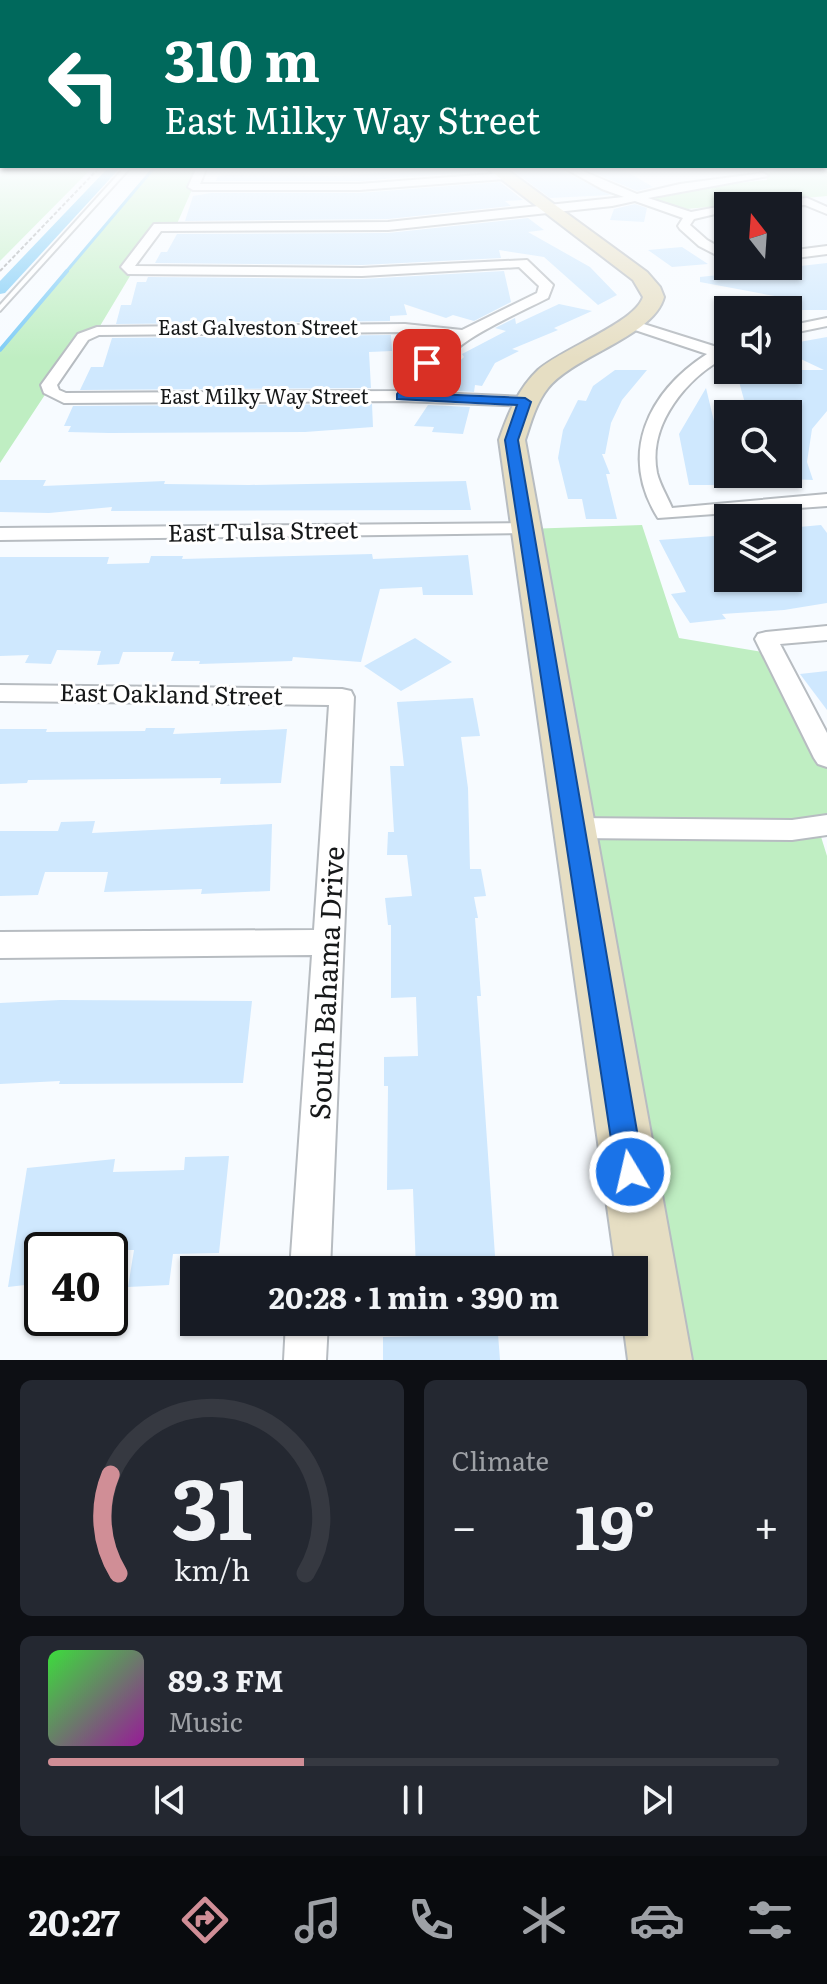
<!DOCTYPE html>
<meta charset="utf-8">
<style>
body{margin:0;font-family:Literata,serif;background:#242831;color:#f1f3f6;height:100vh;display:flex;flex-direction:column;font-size:30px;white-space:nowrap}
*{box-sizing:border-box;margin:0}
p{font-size:26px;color:#9ea1a6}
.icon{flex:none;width:44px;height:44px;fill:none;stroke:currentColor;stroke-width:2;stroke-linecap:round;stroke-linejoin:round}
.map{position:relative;height:1360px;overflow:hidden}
.drawer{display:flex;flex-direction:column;gap:20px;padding:20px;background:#0d0f14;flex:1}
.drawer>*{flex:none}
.hud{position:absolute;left:0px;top:0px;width:828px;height:168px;box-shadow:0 2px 6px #0004;background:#00695c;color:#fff;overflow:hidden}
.needle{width:52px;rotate:343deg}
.buttons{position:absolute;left:714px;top:192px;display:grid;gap:16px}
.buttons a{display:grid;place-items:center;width:88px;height:88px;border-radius:0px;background:#171b24;box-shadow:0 2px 6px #0004;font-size:40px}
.speed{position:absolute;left:24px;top:1232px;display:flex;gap:16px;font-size:40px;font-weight:700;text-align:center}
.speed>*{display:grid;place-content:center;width:104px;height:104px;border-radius:50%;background:#171b24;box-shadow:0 2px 6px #0004;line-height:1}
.speed .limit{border:4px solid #111;border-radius:12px;background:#fff;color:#111}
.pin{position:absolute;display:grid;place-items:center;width:68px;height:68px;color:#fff;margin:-34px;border-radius:16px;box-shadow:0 4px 12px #0006}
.me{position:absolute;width:88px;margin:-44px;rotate:351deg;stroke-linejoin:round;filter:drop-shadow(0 0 6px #0008)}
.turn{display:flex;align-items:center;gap:28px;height:168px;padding:0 32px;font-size:36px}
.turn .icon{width:104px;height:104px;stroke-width:2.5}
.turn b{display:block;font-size:56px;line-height:68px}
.big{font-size:60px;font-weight:700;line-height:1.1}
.drawer .tile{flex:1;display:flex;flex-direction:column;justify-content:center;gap:12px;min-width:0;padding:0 28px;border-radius:12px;background:#242831}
.drawer .dial{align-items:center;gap:0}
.dial svg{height:208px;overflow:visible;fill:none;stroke:#363941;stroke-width:7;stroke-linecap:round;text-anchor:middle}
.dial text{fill:#f1f3f6;stroke:none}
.song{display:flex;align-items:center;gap:24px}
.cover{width:96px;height:96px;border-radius:12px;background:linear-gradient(135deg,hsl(120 70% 55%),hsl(300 70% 35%))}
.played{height:8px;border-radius:4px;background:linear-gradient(90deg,#d08e96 35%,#363941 35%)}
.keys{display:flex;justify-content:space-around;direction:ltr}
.heat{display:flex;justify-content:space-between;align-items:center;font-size:44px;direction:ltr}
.drawer .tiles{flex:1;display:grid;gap:20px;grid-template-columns:1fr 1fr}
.tile:last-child{grid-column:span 2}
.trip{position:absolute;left:180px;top:1256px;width:468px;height:80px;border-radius:0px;background:#171b24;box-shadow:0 2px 6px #0004;font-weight:700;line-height:80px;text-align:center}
.menu{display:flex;height:128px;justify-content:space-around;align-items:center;background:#090b0e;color:#9ea1a6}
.menu .icon{width:56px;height:56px}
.menu .active{color:#d08e96}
.menu b{font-size:36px;color:#f1f3f6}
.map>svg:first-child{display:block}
.green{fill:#bfeec2}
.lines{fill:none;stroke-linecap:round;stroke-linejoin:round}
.stream-far1{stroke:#7ccbf6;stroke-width:3}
.stream{stroke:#7ccbf6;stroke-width:4}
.canal{fill:#7ccbf6;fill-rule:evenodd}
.building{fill:#cfe8fe}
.lane-casing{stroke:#b7bcc1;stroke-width:4}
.street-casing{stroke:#b7bcc1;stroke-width:4}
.secondary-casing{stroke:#b7bcc1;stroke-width:4}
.path{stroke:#a2a5a8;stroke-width:2;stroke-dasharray:4 2;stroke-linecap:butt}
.lane{fill:#fff;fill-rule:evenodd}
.street{fill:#fff;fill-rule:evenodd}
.secondary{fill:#e6dec3;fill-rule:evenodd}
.route{fill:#1a73e8;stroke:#114b97;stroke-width:2}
.labels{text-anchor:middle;stroke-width:6;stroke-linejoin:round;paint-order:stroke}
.far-street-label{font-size:20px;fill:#161819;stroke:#fff}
.street-label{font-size:24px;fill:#161819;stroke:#fff}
.near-street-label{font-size:28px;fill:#161819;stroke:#fff}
</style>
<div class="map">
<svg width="827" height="1360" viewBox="0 0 827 1360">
<rect width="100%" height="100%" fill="#f7fbff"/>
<path class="green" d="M0 169H91L0 261Z
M153 169H201L176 226 158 227 133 257V271L97 331 83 337 0 463V348Z
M781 169 827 171V196L687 209 651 199 687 189 767 180V173Z
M642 525 679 638 774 654 827 758V825L818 827 827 856V1360H660L526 529Z"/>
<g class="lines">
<path class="stream-far1" d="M65 273 153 169"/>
<path class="stream" d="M0 350 67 271"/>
<path class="canal" d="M107 169H119L5 293 0 294V281Z"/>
</g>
<path class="building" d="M432 169H467L472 172 359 181H216L218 176 228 175 339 176Z
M563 169 565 172 611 195 550 198 512 170Z
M585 169H622L653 187 637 191Z
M500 182 523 200 505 201 511 206 388 219 185 221 193 196 211 193H359Z
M635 204 647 208 644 222 610 220 614 209Z
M528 218 544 230 528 232 590 267 617 295 598 305 544 257 499 250 501 258 362 265 155 263 161 252H167L177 234 388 233Z
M682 247 708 264 672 267 648 250Z
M827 263V310H754L753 304 780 297 700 282V277Z
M504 271 511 302 474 321 453 315 446 318 404 304 407 315 390 316V321L116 324 121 305H131L137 282H146L148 277 362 279Z
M559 304 592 311 554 328 558 330 512 349 519 351 495 363 482 386 475 385 474 392 438 390 452 368 464 357 462 354 506 331 495 328 515 318 516 324Z
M391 335 392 351 369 352 371 388 80 390 91 367H103L112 338Z
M827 337V411L812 429 807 462 813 480 788 479V414H748L736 371 771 381 775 370H824L788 353V344Z
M615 370H647L622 400 611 423 605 454H602L610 474H606L617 519H586L582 499H568L558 458 563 430 578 400 586 401 593 386Z
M706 388 725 467 715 466 721 485H689L679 434Z
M372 404 373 427 305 432 109 433 68 432 71 426H64L73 406Z
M428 405 470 407 463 434 432 432 434 427 414 426Z
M0 480H46L43 486 165 481 164 484 249 485 466 481 471 510 111 511 112 507 49 513 0 512Z
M821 525 827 533V603L784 610 722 614 726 619 690 623 671 594 686 592 659 540 728 535V581L749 583 788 578V528Z
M372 554 373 559 468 555 473 595H423L422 587 380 589 361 662 293 657 292 661 199 664 200 661H171L174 652H123L119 664 97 665 101 651 57 650 51 664 25 663 29 655 0 656V557H109L107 564 149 563 151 556H183L182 559Z
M415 638 452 662 401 691 364 666Z
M827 671V710L800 674Z
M473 698 480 736 461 737 468 788 470 869H481L486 896 474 897 478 918H475L481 996H477L496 1270H416L413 1189 387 1190 388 1086H384V1057L418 1056 416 997 391 998V925H388L385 898 412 896 407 855H387L388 832H394L390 766H404L397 702Z
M146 728H175L173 734 287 729 281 783 220 784 221 778 28 780 27 783 0 784V729H47L46 732 145 731Z
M95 821 92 833 272 824 270 891 201 894 202 889 104 892 108 872H45L38 895 0 896V831H58L61 822Z
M60 1000 252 1001 243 1083 59 1084 60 1081 0 1084V1003Z
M229 1156 219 1253 173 1254 169 1285 128 1287 134 1250H42V1283L8 1287 27 1168 115 1159 113 1172 184 1170 185 1157Z
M498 1334 500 1360H383V1337Z"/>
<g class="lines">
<defs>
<path id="lane" d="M123 169H129L0 311V305Z"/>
<path id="street" d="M196 169H206L200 184H359L505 173 510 176 505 179 359 190H193L188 187Z
M566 169H578L637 194 680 184 763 173 768 176 648 198 691 212 728 205 732 206H728V211L694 219 690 225 707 240 728 252V261L699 246 680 229 678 226 683 218 635 201 612 206 388 230 161 231 135 266 362 268 527 260 553 285 548 298C494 325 450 342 414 392L525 397 533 402 531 406 402 401 64 403 44 393 41 385 78 334 97 327 405 324 462 330 537 293 539 286 519 267 362 276 128 274 121 267 154 224 388 222 624 197 602 189ZM405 332 449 337 421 360 397 391 66 393 59 390 57 385 88 340 99 335Z
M807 198 827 207V214L805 205 747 206 753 203Z
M827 246V254L788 259V251Z
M827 318V326L788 334V326Z
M631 320 720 348 728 345V356C688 376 647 424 657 473 660 485 667 496 672 508L827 494V506L658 518C618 454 648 392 707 354L626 327V321Z
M526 523 533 525 536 529 533 533 0 540V528Z
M827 626V640L780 644 827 733V767L818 764 814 758 755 639 758 634 766 632Z
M0 685 342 689 351 691 354 697 330 1270H290L312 955 0 958V932L314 930 329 705 0 701Z
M827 815V835L792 840 575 838 565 835 561 828 565 821 575 818 792 820Z
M286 1322H328L326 1360H284Z"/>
<path id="secondary" d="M488 169H506L647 272 660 287 664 297C654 336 575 355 548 388 536 403 531 422 525 440L692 1360H628L623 1322H634V1270H616L499 440C508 414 518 389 538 370 561 349 635 323 643 297L633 280Z"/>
</defs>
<use href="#lane" class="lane-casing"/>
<use href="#street" class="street-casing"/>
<use href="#secondary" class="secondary-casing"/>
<path class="path" d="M0 271 98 169"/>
<use href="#lane" class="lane"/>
<use href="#street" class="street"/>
<use href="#secondary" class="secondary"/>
</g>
<linearGradient id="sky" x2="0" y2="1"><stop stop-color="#7dbdee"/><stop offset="0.47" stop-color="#fbfdff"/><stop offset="1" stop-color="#fbfdff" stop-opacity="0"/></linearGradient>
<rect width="827" height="359" fill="url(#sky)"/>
<path class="route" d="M427 360 433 363 411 393 525 398 531 402 518 440 644 1172 640 1182 630 1186 620 1182 616 1172 505 440 517 405 397 399V394L423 361Z"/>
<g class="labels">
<g class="far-street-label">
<text x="258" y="335">East Galveston Street</text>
<text x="264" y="404">East Milky Way Street</text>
</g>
<g class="street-label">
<text transform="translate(263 532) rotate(-1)" y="8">East Tulsa Street</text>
<text transform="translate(171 695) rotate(1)" y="8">East Oakland Street</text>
</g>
<g class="near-street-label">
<text transform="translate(327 983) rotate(-87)" y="10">South Bahama Drive</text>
</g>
</g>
</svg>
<div class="buttons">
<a><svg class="needle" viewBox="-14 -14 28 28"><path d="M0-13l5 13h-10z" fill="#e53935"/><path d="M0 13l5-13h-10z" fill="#9ea1a6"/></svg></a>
<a><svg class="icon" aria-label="sound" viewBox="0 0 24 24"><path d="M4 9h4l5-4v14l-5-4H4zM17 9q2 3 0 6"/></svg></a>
<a><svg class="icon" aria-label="search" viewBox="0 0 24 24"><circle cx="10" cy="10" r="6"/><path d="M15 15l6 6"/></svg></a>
<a><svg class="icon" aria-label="layers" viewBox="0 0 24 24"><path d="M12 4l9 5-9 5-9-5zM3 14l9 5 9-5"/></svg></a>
</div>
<div class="speed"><div class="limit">40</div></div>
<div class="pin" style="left:427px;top:363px;background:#d93025"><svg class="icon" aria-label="arrive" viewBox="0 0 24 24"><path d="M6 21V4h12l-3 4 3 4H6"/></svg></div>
<svg class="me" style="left:630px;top:1172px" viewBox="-20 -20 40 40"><circle r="17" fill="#1a73e8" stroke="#fff" stroke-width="3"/><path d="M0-11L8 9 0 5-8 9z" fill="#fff"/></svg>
<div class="trip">20:28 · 1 min · 390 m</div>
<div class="hud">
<div class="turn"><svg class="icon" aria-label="left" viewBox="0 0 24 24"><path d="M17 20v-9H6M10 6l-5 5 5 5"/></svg><div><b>310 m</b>East Milky Way Street</div></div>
</div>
</div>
<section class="drawer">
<div class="tiles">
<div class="tile dial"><svg viewBox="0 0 100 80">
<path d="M14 69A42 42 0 1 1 86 69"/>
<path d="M14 69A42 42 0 0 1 11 31" stroke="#d08e96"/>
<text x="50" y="56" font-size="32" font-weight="700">31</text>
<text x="50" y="72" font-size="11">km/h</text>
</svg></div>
<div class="tile"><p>Climate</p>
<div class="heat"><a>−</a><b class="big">19°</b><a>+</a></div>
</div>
<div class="tile">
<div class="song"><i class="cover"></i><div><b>89.3 FM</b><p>Music</p></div></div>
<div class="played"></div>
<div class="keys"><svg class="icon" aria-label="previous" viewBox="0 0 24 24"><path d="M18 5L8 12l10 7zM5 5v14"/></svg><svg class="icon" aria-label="pause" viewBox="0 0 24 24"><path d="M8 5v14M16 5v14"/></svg><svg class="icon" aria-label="next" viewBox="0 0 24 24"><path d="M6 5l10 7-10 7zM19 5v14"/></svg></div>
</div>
</div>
</section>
<nav class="menu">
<b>20:27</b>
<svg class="icon active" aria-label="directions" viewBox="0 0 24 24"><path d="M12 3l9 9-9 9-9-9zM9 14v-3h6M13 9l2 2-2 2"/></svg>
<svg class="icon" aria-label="music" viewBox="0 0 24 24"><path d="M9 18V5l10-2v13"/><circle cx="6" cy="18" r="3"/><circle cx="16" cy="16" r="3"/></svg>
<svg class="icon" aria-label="phone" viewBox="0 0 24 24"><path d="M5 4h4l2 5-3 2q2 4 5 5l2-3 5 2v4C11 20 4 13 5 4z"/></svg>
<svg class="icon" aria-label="climate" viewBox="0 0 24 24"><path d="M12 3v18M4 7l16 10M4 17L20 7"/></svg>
<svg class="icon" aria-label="car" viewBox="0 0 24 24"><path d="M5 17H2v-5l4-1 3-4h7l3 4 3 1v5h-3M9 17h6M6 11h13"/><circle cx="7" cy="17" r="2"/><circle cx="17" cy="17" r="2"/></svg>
<svg class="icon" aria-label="filters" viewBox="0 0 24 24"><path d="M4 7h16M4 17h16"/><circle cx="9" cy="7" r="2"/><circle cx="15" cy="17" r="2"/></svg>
</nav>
